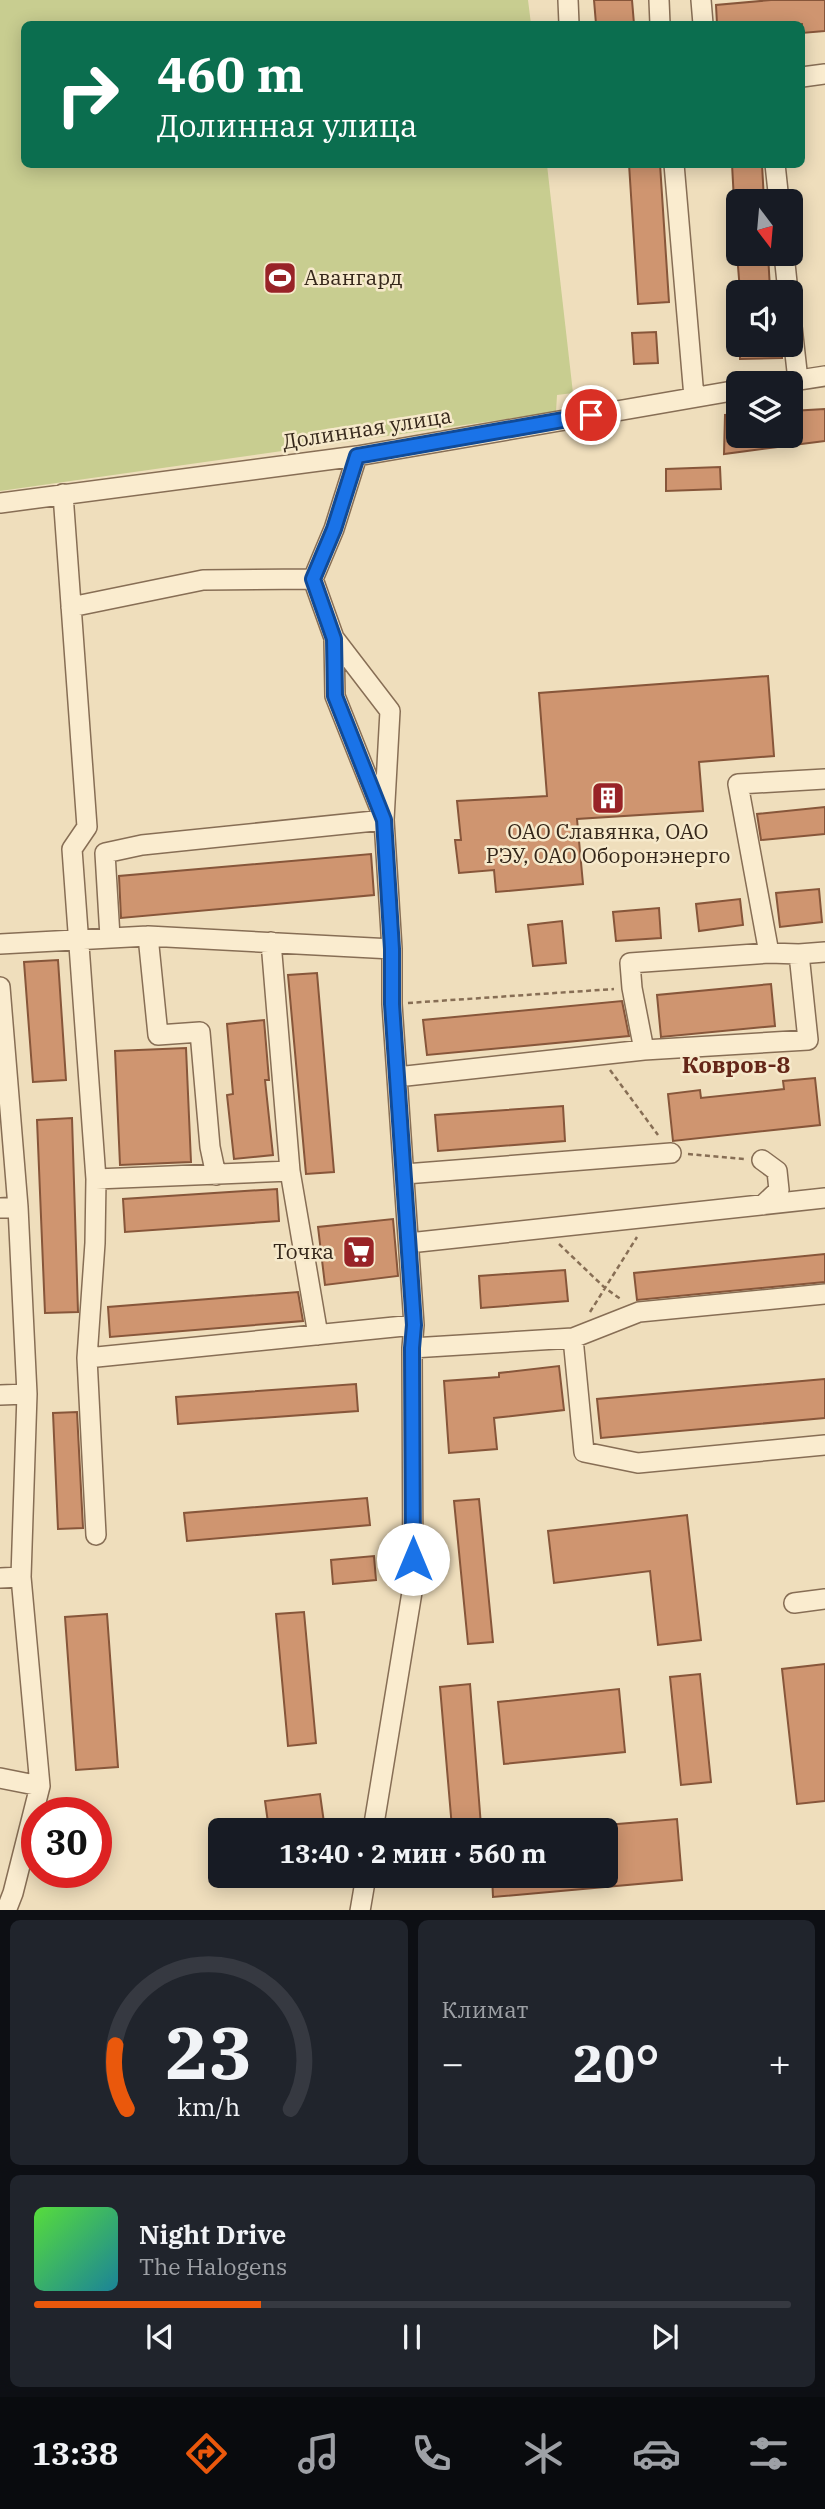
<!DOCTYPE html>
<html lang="ru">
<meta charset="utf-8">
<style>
body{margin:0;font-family:"IBM Plex Serif",serif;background:#20242c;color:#f1f3f6;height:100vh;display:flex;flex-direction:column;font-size:26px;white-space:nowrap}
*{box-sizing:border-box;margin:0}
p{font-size:23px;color:#9ea1a6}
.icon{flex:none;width:38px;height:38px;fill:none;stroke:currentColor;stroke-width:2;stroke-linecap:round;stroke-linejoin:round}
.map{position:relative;height:1910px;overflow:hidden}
.side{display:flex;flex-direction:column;gap:10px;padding:10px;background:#0d0f14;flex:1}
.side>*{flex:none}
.guide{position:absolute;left:21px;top:21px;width:784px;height:147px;border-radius:10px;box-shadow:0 4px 18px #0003;background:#0b6e4f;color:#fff;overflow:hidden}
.needle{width:46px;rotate:164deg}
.fabs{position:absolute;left:726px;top:189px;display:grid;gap:14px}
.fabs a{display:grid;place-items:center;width:77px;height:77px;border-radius:10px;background:#171b24;box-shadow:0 4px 18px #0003;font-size:35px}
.speed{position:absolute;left:21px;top:1797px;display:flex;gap:14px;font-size:35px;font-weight:700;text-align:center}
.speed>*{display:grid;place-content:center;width:91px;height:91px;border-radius:50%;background:#171b24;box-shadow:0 4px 18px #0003;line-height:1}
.speed .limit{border:10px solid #d22;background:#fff;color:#111}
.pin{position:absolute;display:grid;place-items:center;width:60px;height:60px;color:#fff;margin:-30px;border:4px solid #fff;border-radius:50%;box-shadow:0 2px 7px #0007}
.me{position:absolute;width:77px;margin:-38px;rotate:0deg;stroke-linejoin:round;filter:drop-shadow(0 0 5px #0008)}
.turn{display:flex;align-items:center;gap:24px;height:147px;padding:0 21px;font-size:32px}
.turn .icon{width:91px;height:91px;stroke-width:2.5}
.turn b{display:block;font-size:49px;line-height:60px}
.big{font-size:52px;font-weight:700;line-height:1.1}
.side .card{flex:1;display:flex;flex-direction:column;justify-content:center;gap:10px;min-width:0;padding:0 24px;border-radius:10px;background:#20242c}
.side .dial{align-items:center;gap:0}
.dial svg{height:182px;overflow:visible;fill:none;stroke:#363941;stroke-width:7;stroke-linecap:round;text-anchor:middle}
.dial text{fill:#f1f3f6;stroke:none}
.song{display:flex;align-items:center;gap:21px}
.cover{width:84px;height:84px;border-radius:10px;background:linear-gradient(135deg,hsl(110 70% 55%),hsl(190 70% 35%))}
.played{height:7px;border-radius:4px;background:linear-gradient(90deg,#ea580c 30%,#363941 30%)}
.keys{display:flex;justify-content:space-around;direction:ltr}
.heat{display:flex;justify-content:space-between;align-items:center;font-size:38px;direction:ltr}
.side .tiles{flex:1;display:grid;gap:10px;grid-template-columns:1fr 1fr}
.card:last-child{grid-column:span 2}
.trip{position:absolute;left:208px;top:1818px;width:410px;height:70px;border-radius:10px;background:#171b24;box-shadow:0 4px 18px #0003;font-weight:700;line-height:70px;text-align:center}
.dock{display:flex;height:112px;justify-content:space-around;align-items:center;background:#090b0e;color:#9ea1a6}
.dock .icon{width:49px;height:49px}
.dock .current{color:#ea580c}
.dock b{font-size:32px;color:#f1f3f6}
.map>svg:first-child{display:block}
.green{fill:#c8cd90}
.building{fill:#cf9570;stroke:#87563a;stroke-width:2}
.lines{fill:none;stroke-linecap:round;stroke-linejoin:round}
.minor-casing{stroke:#876e55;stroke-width:22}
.path{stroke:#876e55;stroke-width:2.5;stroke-dasharray:5 3.5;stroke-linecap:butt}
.minor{stroke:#faeccf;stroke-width:19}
.route-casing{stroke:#114b97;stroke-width:18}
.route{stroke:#1a73e8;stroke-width:12}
.labels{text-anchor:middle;stroke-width:5;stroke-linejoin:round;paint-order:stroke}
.poi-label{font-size:21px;fill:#35271a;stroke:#f6e9cb;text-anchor:start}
.street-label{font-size:21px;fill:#35271a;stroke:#f6e9cb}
.neighbourhood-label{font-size:23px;font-weight:bold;fill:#642618;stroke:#f6e9cb}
</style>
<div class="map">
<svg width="825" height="1911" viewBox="0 0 825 1911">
<rect width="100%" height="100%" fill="#efdebc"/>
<path class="green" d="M0 0H528L531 24H24V164L547 165 573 393 557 395 556 412 0 491Z"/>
<path class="building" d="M594 0H632L634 24H596Z
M771 0H825V31L802 33V24H717L716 5Z
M629 164H660L669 302 638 304Z
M732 164H762L764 201H734Z
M737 254H768L770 289 740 291Z
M656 332 658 363 634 364 632 333Z
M740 345H782V358L740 359Z
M825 409V441L724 454 725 415 738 414V436H791V411Z
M720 467 721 489 666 491V469Z
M768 676 774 756 699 762 703 811 577 819 583 884 496 892 494 870 459 873 455 840H461L457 801 547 796 539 693Z
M825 807V834L761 840 757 814Z
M371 854 374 895 121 918 119 876Z
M819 889 822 922 780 927 776 893Z
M740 899 743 925 699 931 696 904Z
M659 908 661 938 616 941 613 912Z
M562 921 566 963 533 966 528 925Z
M58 960 66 1080 33 1082 24 962Z
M317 973 334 1172 306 1174 288 975Z
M771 984 775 1026 661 1037 657 995Z
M622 1001 629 1036 427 1055 423 1020Z
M264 1020 269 1080H265L273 1155 234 1159 227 1095 233 1094 227 1024Z
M186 1048 191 1162 120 1165 115 1051Z
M815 1078 820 1125 673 1141 668 1094 700 1090 701 1098 784 1089 783 1081Z
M563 1106 565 1141 438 1151 435 1115Z
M72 1118 78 1312 45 1313 37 1120Z
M277 1189 279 1221 125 1232 123 1199Z
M393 1219 398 1276 325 1285 318 1227Z
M825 1254V1282L637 1300 634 1273Z
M565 1270 568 1301 481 1308 479 1276Z
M298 1292 303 1321 110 1337 108 1307Z
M559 1366 564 1410 494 1418 497 1449 449 1453 444 1381 499 1377V1373Z
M825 1379V1418L601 1438 597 1399Z
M356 1384 358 1411 178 1424 176 1397Z
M77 1412 83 1528 58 1529 53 1413Z
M367 1498 370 1525 187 1541 184 1513Z
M479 1499 493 1642 468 1644 454 1501Z
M687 1515 701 1640 658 1645 650 1571 554 1583 548 1531Z
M374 1556 376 1580 333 1584 331 1560Z
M304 1612 316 1743 288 1746 276 1614Z
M107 1614 118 1767 76 1770 65 1617Z
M825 1664V1801L797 1804 782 1669Z
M700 1674 711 1782 681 1785 670 1677Z
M470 1684 481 1826 452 1828 440 1687Z
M619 1689 625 1752 504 1764 498 1702Z
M320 1794 325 1830H269L265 1801Z
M677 1819 682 1880 493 1897 492 1876H606V1825Z"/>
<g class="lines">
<defs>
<path id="minor" d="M568 0 569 24
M659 0 660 24
M701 0 703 24
M802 77 825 74
M674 164 694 397
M775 164 779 201
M784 254 788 292
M791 318 798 380
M780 383 825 376
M357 456 334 529 313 579 334 638 390 711 384 820
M63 494 87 827 72 849 96 1179 95 1243 87 1358 96 1535
M0 503 357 456 738 390
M71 607 203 580 313 579
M334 638 335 696 382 814
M148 936 158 1035 200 1032 210 1147 216 1175
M110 937 105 853 142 845 384 820 392 949
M271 942 290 1171 318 1335
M0 944 148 936 392 949V1004L414 1325 412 1348 413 1586 373 1830
M769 953 738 784 825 779
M799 954 825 952
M0 987 18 1207 27 1394 21 1577 40 1786 13 1893 6 1911
M397 1077 644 1050 632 988 630 963 769 953 799 954 808 1040 644 1050
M762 1160 777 1171 779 1190 763 1205
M405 1174 671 1153
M96 1179 290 1171
M0 1208 18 1207
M409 1243 825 1198
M573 1338 584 1452 638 1463 825 1445
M412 1348 573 1338 639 1312 825 1294
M87 1358 414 1325
M0 1395 27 1394
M0 1578 21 1577
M794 1603 825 1599
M0 1778 40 1786
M360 1911 366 1876"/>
</defs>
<use href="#minor" class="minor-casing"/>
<path class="path" d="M408 1003 614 989
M610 1070 658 1135
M688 1154 744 1159
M559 1244 605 1288 622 1300
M590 1312 637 1237"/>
<use href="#minor" class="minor"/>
</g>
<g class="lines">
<defs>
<path id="route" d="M413 1559 412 1348 414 1325 392 1004V949L384 820 335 696 334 639 313 579 334 529 357 456 591 415"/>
</defs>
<use href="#route" class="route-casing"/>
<use href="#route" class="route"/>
</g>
<defs>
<symbol id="stadium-square" viewBox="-11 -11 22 22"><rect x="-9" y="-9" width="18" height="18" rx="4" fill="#982327" stroke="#f6e9cb"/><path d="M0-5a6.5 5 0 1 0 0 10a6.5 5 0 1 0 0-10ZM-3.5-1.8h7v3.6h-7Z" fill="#fff"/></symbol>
<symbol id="building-square" viewBox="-11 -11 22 22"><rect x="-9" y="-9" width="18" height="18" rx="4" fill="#982327" stroke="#f6e9cb"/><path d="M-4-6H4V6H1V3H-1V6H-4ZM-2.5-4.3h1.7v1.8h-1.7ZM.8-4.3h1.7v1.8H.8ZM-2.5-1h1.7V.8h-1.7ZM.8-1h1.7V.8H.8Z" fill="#fff"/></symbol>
<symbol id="supermarket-square" viewBox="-11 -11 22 22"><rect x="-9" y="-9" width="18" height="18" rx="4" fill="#982327" stroke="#f6e9cb"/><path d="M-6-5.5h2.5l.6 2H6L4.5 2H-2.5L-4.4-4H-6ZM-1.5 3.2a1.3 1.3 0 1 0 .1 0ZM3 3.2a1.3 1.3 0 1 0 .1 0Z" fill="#fff"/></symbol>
</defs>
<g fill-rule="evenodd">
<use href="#stadium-square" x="261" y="259" width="38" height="38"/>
<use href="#building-square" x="589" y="779" width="38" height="38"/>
<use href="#supermarket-square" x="340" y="1233" width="38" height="38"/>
</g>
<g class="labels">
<g class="poi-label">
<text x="304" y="285">Авангард</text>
<text x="608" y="839" text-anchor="middle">ОАО Славянка, ОАО<tspan x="608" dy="24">РЭУ, ОАО Оборонэнерго</tspan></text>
<text x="334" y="1259" text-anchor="end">Точка</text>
</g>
<g class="street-label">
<text transform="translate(367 429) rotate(-9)" y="7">Долинная улица</text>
</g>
<g class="neighbourhood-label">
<text x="736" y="1073">Ковров-8</text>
</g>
</g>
</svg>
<div class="fabs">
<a><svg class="needle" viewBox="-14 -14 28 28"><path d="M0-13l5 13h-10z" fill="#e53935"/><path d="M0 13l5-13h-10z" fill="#9ea1a6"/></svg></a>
<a><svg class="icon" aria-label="sound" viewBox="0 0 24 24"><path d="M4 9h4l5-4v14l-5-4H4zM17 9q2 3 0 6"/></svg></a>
<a><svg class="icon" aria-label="layers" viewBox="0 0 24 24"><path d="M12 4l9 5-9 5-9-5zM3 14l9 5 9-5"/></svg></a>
</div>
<div class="speed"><div class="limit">30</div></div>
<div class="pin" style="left:591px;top:415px;background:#d93025"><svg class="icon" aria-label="arrive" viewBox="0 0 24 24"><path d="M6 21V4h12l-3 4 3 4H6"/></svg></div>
<svg class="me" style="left:413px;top:1559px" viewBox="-20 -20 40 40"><circle r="19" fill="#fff"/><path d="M0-13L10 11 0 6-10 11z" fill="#1a73e8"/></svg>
<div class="trip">13:40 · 2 мин · 560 m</div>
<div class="guide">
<div class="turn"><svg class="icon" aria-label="right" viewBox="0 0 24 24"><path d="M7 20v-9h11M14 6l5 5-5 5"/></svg><div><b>460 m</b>Долинная улица</div></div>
</div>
</div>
<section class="side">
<div class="tiles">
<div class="card dial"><svg viewBox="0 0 100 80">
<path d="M14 69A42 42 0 1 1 86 69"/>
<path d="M14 69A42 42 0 0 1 9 41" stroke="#ea580c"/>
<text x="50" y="56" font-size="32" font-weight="700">23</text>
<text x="50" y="72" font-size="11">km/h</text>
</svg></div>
<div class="card"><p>Климат</p>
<div class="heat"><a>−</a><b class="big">20°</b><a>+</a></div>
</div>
<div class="card">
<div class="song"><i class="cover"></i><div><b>Night Drive</b><p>The Halogens</p></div></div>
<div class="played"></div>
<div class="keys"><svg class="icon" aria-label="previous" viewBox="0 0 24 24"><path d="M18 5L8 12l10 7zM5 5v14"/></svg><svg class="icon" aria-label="pause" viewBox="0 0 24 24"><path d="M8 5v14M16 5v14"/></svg><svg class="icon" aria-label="next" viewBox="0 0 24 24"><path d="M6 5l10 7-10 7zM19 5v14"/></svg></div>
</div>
</div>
</section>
<nav class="dock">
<b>13:38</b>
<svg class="icon current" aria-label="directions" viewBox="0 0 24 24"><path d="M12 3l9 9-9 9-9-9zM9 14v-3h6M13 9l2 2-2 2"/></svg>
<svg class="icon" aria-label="music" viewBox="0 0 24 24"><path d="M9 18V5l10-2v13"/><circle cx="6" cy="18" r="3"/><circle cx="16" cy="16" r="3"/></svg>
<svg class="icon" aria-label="phone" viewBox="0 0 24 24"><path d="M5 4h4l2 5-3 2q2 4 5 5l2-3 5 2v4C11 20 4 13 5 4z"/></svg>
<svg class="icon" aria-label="climate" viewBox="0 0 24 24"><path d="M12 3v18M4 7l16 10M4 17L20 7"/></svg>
<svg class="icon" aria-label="car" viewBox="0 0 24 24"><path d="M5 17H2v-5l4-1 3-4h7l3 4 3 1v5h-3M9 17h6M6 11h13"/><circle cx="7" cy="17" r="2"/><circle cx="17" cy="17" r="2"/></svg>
<svg class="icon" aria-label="filters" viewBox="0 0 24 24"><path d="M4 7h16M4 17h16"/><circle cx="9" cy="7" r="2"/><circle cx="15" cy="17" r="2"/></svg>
</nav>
